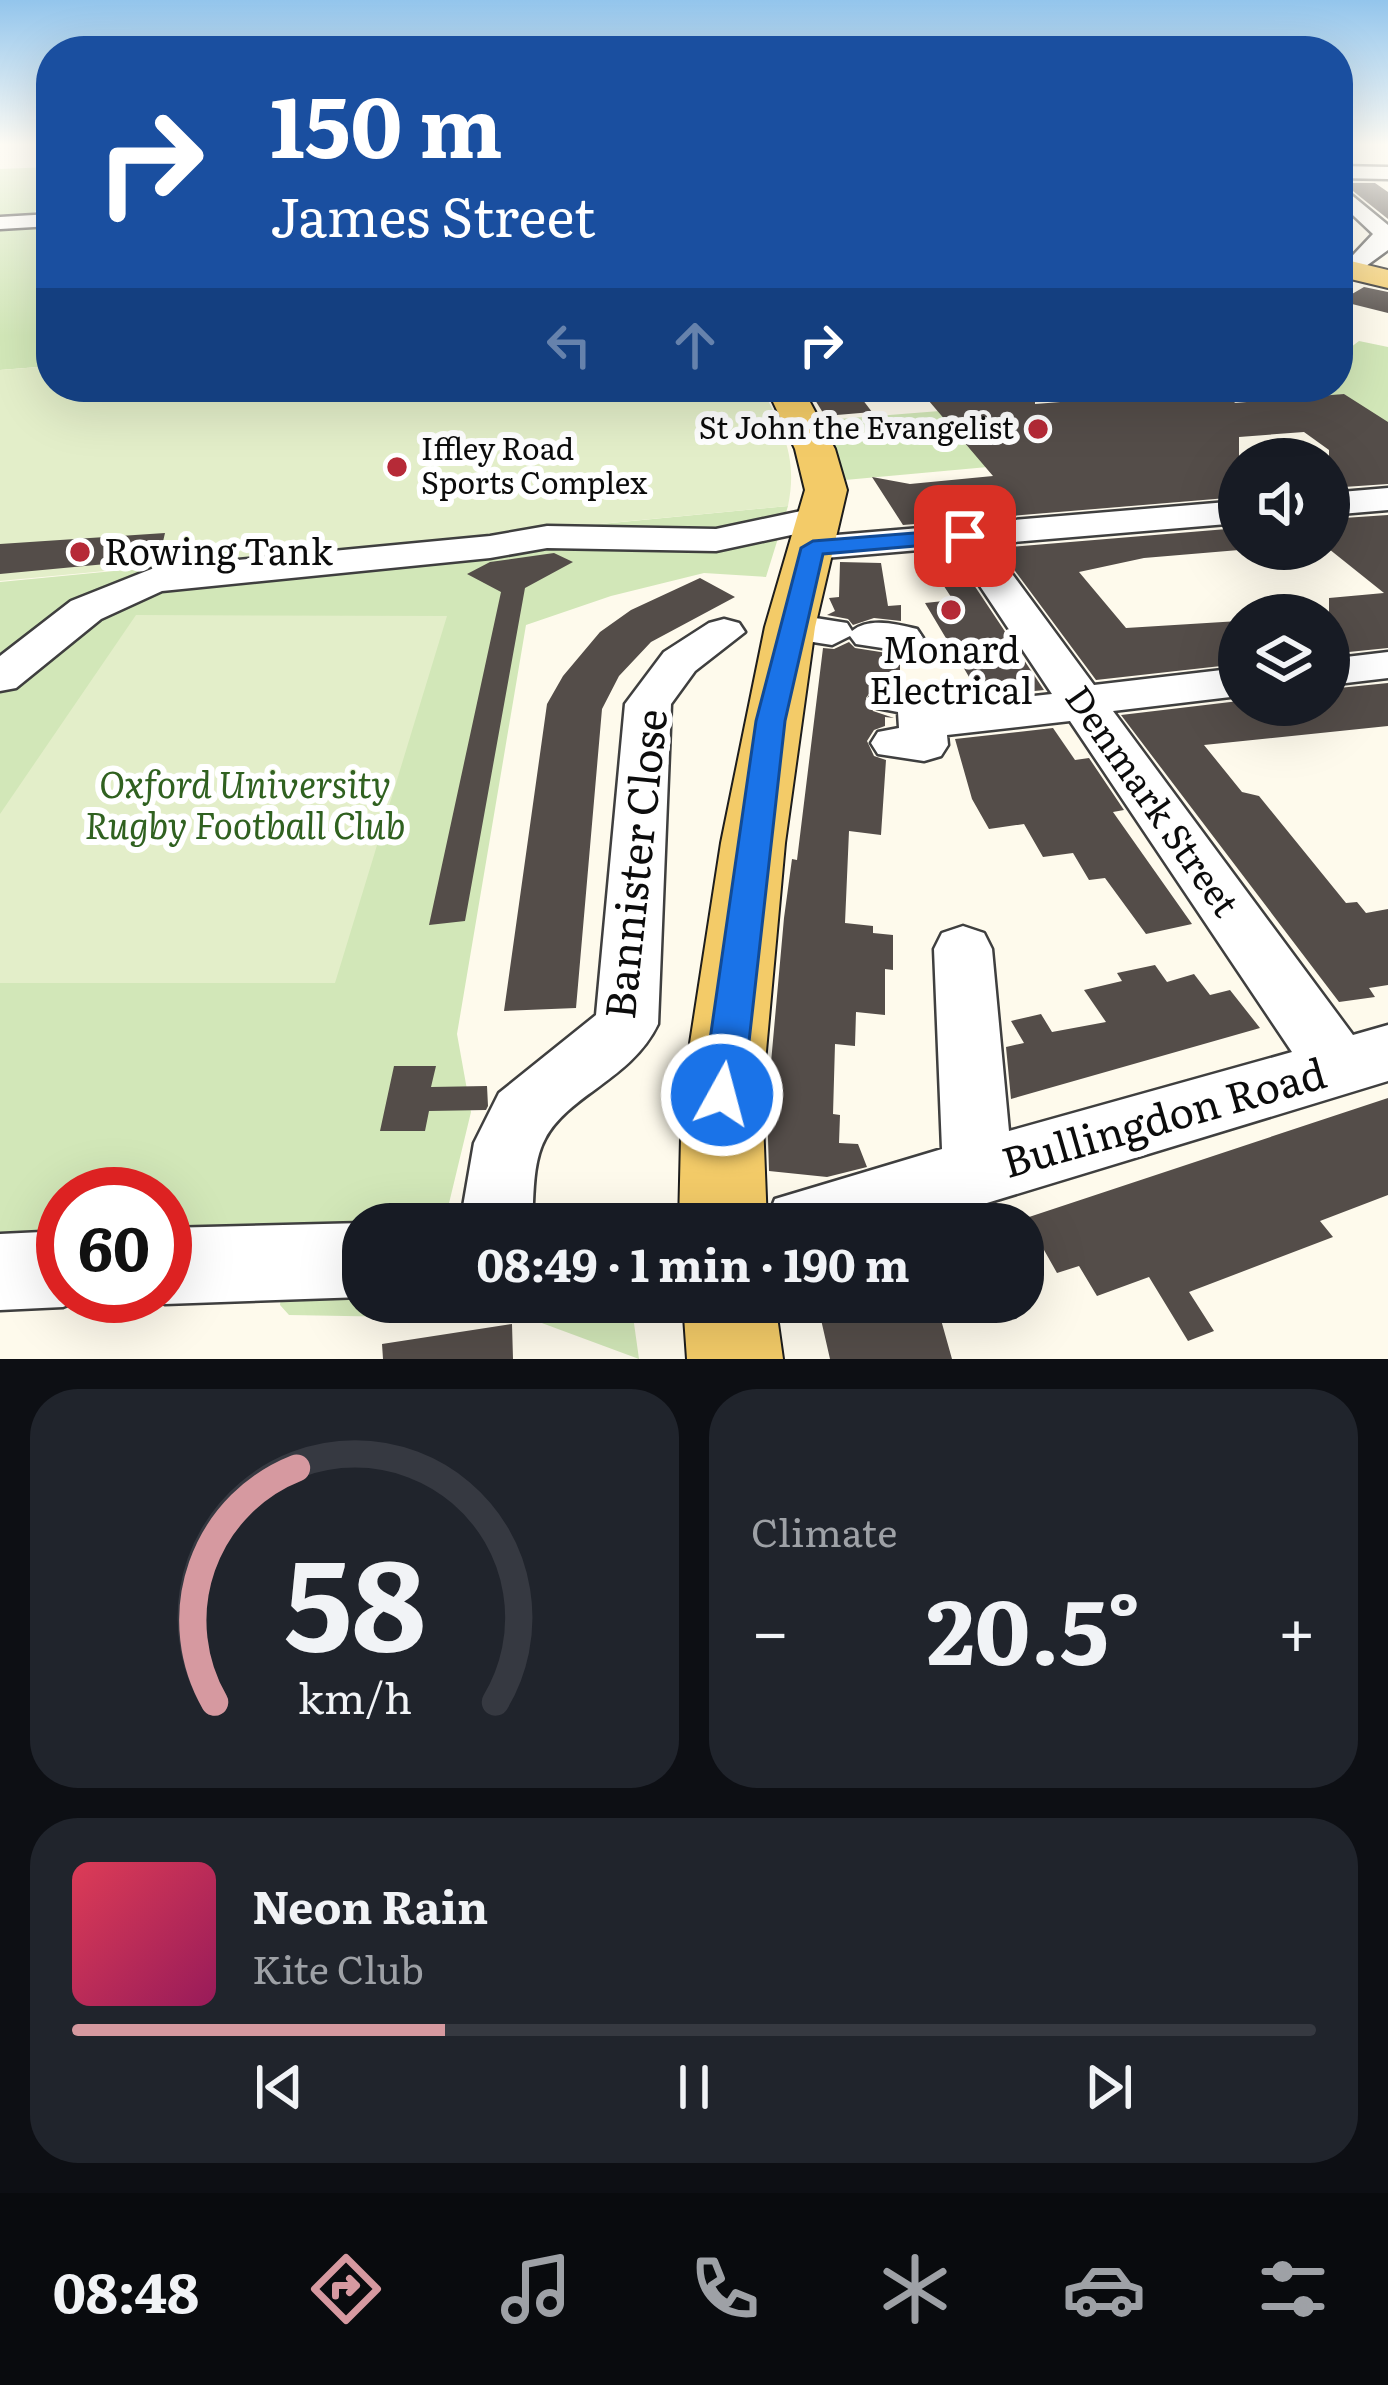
<!DOCTYPE html>
<meta charset="utf-8">
<style>
body{margin:0;font-family:Literata,serif;background:#20242c;color:#f1f3f6;height:100vh;display:flex;flex-direction:column;font-size:45px;white-space:nowrap}
*{box-sizing:border-box;margin:0}
p{font-size:39px;color:#9ea1a6}
.icon{flex:none;width:66px;height:66px;fill:none;stroke:currentColor;stroke-width:2;stroke-linecap:round;stroke-linejoin:round}
.map{position:relative;height:1359px;overflow:hidden}
.panel{display:flex;flex-direction:column;gap:30px;padding:30px;background:#0d0f14;flex:1}
.panel>*{flex:none}
.guide{position:absolute;left:36px;top:36px;width:1317px;height:366px;border-radius:48px;box-shadow:0 12px 48px #0002;background:#1a4fa0;color:#fff;overflow:hidden}
.controls{position:absolute;left:1218px;top:438px;display:grid;gap:24px}
.controls a{display:grid;place-items:center;width:132px;height:132px;border-radius:50%;background:#171b24;box-shadow:0 12px 48px #0002;font-size:60px}
.speed{position:absolute;left:36px;top:1167px;display:flex;gap:24px;font-size:60px;font-weight:700;text-align:center}
.speed>*{display:grid;place-content:center;width:156px;height:156px;border-radius:50%;background:#171b24;box-shadow:0 12px 48px #0002;line-height:1}
.speed .limit{border:18px solid #d22;background:#fff;color:#111}
.pin{position:absolute;display:grid;place-items:center;width:102px;height:102px;color:#fff;margin:-51px;border-radius:24px;box-shadow:0 6px 18px #0006}
.me{position:absolute;width:132px;margin:-66px;rotate:7deg;stroke-linejoin:round;filter:drop-shadow(0 0 9px #0008)}
.turn{display:flex;align-items:center;gap:42px;height:252px;padding:0 36px;font-size:54px}
.turn .icon{width:156px;height:156px;stroke-width:2.5}
.turn b{display:block;font-size:84px;line-height:102px}
.lanes{display:flex;align-items:center;height:114px;padding:0 36px;background:#0003;justify-content:center;gap:60px;direction:ltr}
.lanes .off{opacity:.35}
.big{font-size:90px;font-weight:700;line-height:1.1}
.panel .tile{flex:1;display:flex;flex-direction:column;justify-content:center;gap:18px;min-width:0;padding:0 42px;border-radius:48px;background:#20242c}
.panel .dial{align-items:center;gap:0}
.dial svg{height:312px;overflow:visible;fill:none;stroke:#363941;stroke-width:7;stroke-linecap:round;text-anchor:middle}
.dial text{fill:#f1f3f6;stroke:none}
.song{display:flex;align-items:center;gap:36px}
.cover{width:144px;height:144px;border-radius:18px;background:linear-gradient(135deg,hsl(350 70% 55%),hsl(330 70% 35%))}
.played{height:12px;border-radius:6px;background:linear-gradient(90deg,#d699a0 30%,#363941 30%)}
.keys{display:flex;justify-content:space-around;direction:ltr}
.heat{display:flex;justify-content:space-between;align-items:center;font-size:66px;direction:ltr}
.panel .tiles{flex:1;display:grid;gap:30px;grid-template-columns:1fr 1fr}
.tile:last-child{grid-column:span 2}
.trip{position:absolute;left:342px;top:1203px;width:702px;height:120px;border-radius:48px;background:#171b24;box-shadow:0 12px 48px #0002;font-weight:700;line-height:120px;text-align:center}
.dock{display:flex;height:192px;justify-content:space-around;align-items:center;background:#090b0e;color:#9ea1a6}
.dock .icon{width:84px;height:84px}
.dock .on{color:#d699a0}
.dock b{font-size:54px;color:#f1f3f6}
.map>svg:first-child{display:block}
.green{fill:#d2e7b8}
.pitch{fill:#e3eec9}
.building{fill:#544d49}
.lines{fill:none;stroke-linecap:round;stroke-linejoin:round}
.minor-casing{stroke:#3f3f3f;stroke-width:5}
.major-casing{stroke:#1d1d1d;stroke-width:4}
.minor{fill:#fff;fill-rule:evenodd}
.major{fill:#f3cb68;fill-rule:evenodd}
.route{fill:#1a73e8;stroke:#114b97;stroke-width:3}
.poi-dot{fill:#b62a37;stroke:#fff;stroke-width:4.5}
.labels{text-anchor:middle;stroke-width:12;stroke-linejoin:round;paint-order:stroke}
.far-poi-label{font-size:30px;fill:#0c0c0c;stroke:#fff;text-anchor:end}
.poi-label{font-size:36px;fill:#0c0c0c;stroke:#fff;text-anchor:start}
.park-label{font-size:36px;font-style:italic;fill:#306120;stroke:#fff}
.street-label{font-size:36px;fill:#0c0c0c;stroke:#fff}
.near-street-label{font-size:42px;fill:#0c0c0c;stroke:#fff}
</style>
<div class="map">
<svg width="1388" height="1359" viewBox="0 0 1388 1359">
<rect width="100%" height="100%" fill="#fefaec"/>
<path class="green" d="M51 167V194L33 214H51V366L0 370V169Z
M1359 341 1388 347V427L1344 394 1293 402 1272 388 1338 387V357Z
M965 409 949 424 969 448 1076 459 845 480 826 420Z
M788 506 766 577 704 573 611 596 526 625 457 1034 471 1112 444 1224H363L165 1239V1194H63V1242L0 1243V582Z
M363 1287V1302H457V1318L289 1315 280 1305 282 1288Z
M496 1302H631L639 1359 496 1306Z"/>
<path class="pitch" d="M51 366V387H761C783 429 798 458 788 506L0 581V370Z
M136 615 447 616 335 983H0V814Z"/>
<path class="building" d="M1343 183H1375L1388 192V219Z
M1364 287 1388 292V313L1340 301Z
M807 387H853L872 412 825 416Z
M917 387H1035V404L1250 387H1257L1234 403 1344 394 1388 422V484L1329 488V450L1304 432 1239 437V497L903 525 872 477 910 484 993 476Z
M1388 515V648L1329 654V598L1384 593 1329 549V519Z
M1239 528V550L1144 558 1079 572 1126 628 1239 621V664L1096 680 998 548Z
M165 533 159 559 0 574V544Z
M952 552 1044 690 981 697 925 603 953 600 923 554Z
M554 553 573 562 525 588 465 921 429 925 501 592 467 574 490 562Z
M840 562 881 563 888 606 901 605V621L874 618 853 625 848 619 827 615 835 611 829 598 839 597Z
M700 578 735 597 651 642 619 676 602 709 576 1008 504 1011 547 704 563 676 600 632 631 610Z
M849 642 855 648 900 655V680L876 684 866 698 873 711 894 718 885 717V726L874 730 867 741 874 756 886 760 881 835 849 831 845 923 873 926V933L893 935V970L885 969V1015L856 1012 855 1046 835 1044 833 1114 840 1115 839 1143 858 1144 867 1167 827 1177 769 1171 767 1107 784 918 792 859 797 860 823 648 834 649Z
M1388 683V726L1204 745 1242 792 1259 796 1346 903 1357 902 1366 913 1388 909V985L1369 988 1375 997 1339 1002 1121 715 1239 701V705H1329V689Z
M1053 728 1075 760 1089 758 1124 810 1113 812 1192 924 1146 934 1105 878 1089 880 1073 853 1043 857 1024 824 989 829 972 799 955 739Z
M1155 965 1167 982 1194 974 1210 995 1230 990 1260 1028 1011 1099 1006 1047 1024 1043 1011 1021 1041 1014 1052 1032 1106 1022 1084 990 1122 981 1117 973Z
M394 1066H436L431 1087 487 1086 488 1106 486 1110 429 1111 425 1131H380Z
M1388 1098V1195L1320 1221 1333 1237 1189 1292 1214 1331 1188 1341 1149 1277 1097 1296 1079 1266 1057 1273 1026 1218Z
M817 1302H936L952 1359H830Z
M512 1324 513 1359H383L382 1344Z"/>
<g class="lines">
<defs>
<path id="minor" d="M1338 166 1388 167V179L1338 178Z
M1338 184 1388 225V250L1351 277 1339 270 1373 234 1338 201Z
M51 214V226L0 229V217Z
M1388 488V510L1329 515V493Z
M1239 501V523L990 544 1094 685 1239 668V696L1113 711 1353 1035 1388 1025V1081L918 1224H765L775 1199 942 1149 934 949 942 933 963 926 984 933 992 949 1009 1131 1292 1052 1070 721 947 735 948 745 941 756 924 761 878 754 871 743 878 732 899 728 898 712 877 708 870 698 877 688 893 684 936 689 944 706 1052 694 954 547 813 559 799 556 794 548 799 540 813 537Z
M820 507 833 510 838 518 833 526 716 551 547 548 490 558 162 591 101 619 16 688 0 691V656L71 601 154 568 490 536 547 526 716 529Z
M790 614 847 623 852 631C869 617 896 624 917 629L923 638 917 647 902 651 856 644 850 636 832 645 775 636 769 627 775 618Z
M724 619 739 623 745 632 695 671 671 704 658 1024C631 1080 569 1094 545 1139 532 1163 534 1198 532 1224H460L474 1143 499 1093 596 1015 625 704 664 652 709 623Z
M1388 652V678L1329 685V659Z
M363 1223V1297L165 1304 147 1296H165V1228Z
M63 1231V1296H89L63 1307 0 1310V1234Z"/>
<path id="major" d="M1338 258 1388 270V288L1338 276Z
M766 387H802L835 449 847 490 815 627 785 843 762 1095 767 1224H679L682 1095 721 843 765 627 805 490 795 449Z
M683 1302H775L783 1359H687Z"/>
</defs>
<use href="#minor" class="minor-casing"/>
<use href="#major" class="major-casing"/>
<use href="#minor" class="minor"/>
<use href="#major" class="major"/>
</g>
<linearGradient id="sky" x2="0" y2="1"><stop stop-color="#93c5ec"/><stop offset="0.43" stop-color="#fffdf6"/><stop offset="1" stop-color="#fffdf6" stop-opacity="0"/></linearGradient>
<rect width="1388" height="336" fill="url(#sky)"/>
<path class="route" d="M965 529 976 536 973 541 823 554 785 721 743 1095 737 1108 722 1113 708 1108 702 1095 756 721 801 548 813 541Z"/>
<g class="poi-dot">
<circle cx="1038" cy="429" r="12"/>
<circle cx="397" cy="467" r="12"/>
<circle cx="80" cy="552" r="12"/>
<circle cx="951" cy="610" r="12"/>
</g>
<g class="labels">
<g class="far-poi-label">
<text x="1014" y="439">St John the Evangelist</text>
<text x="421" y="460" text-anchor="start">Iffley Road<tspan x="421" dy="34">Sports Complex</tspan></text>
</g>
<g class="poi-label">
<text x="104" y="565">Rowing Tank</text>
<text x="951" y="663" text-anchor="middle">Monard<tspan x="951" dy="41">Electrical</tspan></text>
</g>
<g class="park-label">
<text x="245" y="798">Oxford University<tspan x="245" dy="41">Rugby Football Club</tspan></text>
</g>
<g class="street-label">
<text transform="translate(1152 801) rotate(55)" y="13">Denmark Street</text>
</g>
<g class="near-street-label">
<text transform="translate(636 864) rotate(-84)" y="15">Bannister Close</text>
<text transform="translate(1164 1118) rotate(-16)" y="15">Bullingdon Road</text>
</g>
</g>
</svg>
<div class="controls">
<a><svg class="icon" aria-label="sound" viewBox="0 0 24 24"><path d="M4 9h4l5-4v14l-5-4H4zM17 9q2 3 0 6"/></svg></a>
<a><svg class="icon" aria-label="layers" viewBox="0 0 24 24"><path d="M12 4l9 5-9 5-9-5zM3 14l9 5 9-5"/></svg></a>
</div>
<div class="speed"><div class="limit">60</div></div>
<div class="pin" style="left:965px;top:536px;background:#d93025"><svg class="icon" aria-label="arrive" viewBox="0 0 24 24"><path d="M6 21V4h12l-3 4 3 4H6"/></svg></div>
<svg class="me" style="left:722px;top:1095px" viewBox="-20 -20 40 40"><circle r="17" fill="#1a73e8" stroke="#fff" stroke-width="3"/><path d="M0-11L8 9 0 5-8 9z" fill="#fff"/></svg>
<div class="trip">08:49 · 1 min · 190 m</div>
<div class="guide">
<div class="turn"><svg class="icon" aria-label="right" viewBox="0 0 24 24"><path d="M7 20v-9h11M14 6l5 5-5 5"/></svg><div><b>150 m</b>James Street</div></div>
<div class="lanes"><svg class="icon off" aria-label="left" viewBox="0 0 24 24"><path d="M17 20v-9H6M10 6l-5 5 5 5"/></svg><svg class="icon off" aria-label="ahead" viewBox="0 0 24 24"><path d="M12 20V5M6 11l6-6 6 6"/></svg><svg class="icon" aria-label="right" viewBox="0 0 24 24"><path d="M7 20v-9h11M14 6l5 5-5 5"/></svg></div>
</div>
</div>
<section class="panel">
<div class="tiles">
<div class="tile dial"><svg viewBox="0 0 100 80">
<path d="M14 69A42 42 0 1 1 86 69"/>
<path d="M14 69A42 42 0 0 1 35 9" stroke="#d699a0"/>
<text x="50" y="56" font-size="32" font-weight="700">58</text>
<text x="50" y="72" font-size="11">km/h</text>
</svg></div>
<div class="tile"><p>Climate</p>
<div class="heat"><a>−</a><b class="big">20.5°</b><a>+</a></div>
</div>
<div class="tile">
<div class="song"><i class="cover"></i><div><b>Neon Rain</b><p>Kite Club</p></div></div>
<div class="played"></div>
<div class="keys"><svg class="icon" aria-label="previous" viewBox="0 0 24 24"><path d="M18 5L8 12l10 7zM5 5v14"/></svg><svg class="icon" aria-label="pause" viewBox="0 0 24 24"><path d="M8 5v14M16 5v14"/></svg><svg class="icon" aria-label="next" viewBox="0 0 24 24"><path d="M6 5l10 7-10 7zM19 5v14"/></svg></div>
</div>
</div>
</section>
<nav class="dock">
<b>08:48</b>
<svg class="icon on" aria-label="directions" viewBox="0 0 24 24"><path d="M12 3l9 9-9 9-9-9zM9 14v-3h6M13 9l2 2-2 2"/></svg>
<svg class="icon" aria-label="music" viewBox="0 0 24 24"><path d="M9 18V5l10-2v13"/><circle cx="6" cy="18" r="3"/><circle cx="16" cy="16" r="3"/></svg>
<svg class="icon" aria-label="phone" viewBox="0 0 24 24"><path d="M5 4h4l2 5-3 2q2 4 5 5l2-3 5 2v4C11 20 4 13 5 4z"/></svg>
<svg class="icon" aria-label="climate" viewBox="0 0 24 24"><path d="M12 3v18M4 7l16 10M4 17L20 7"/></svg>
<svg class="icon" aria-label="car" viewBox="0 0 24 24"><path d="M5 17H2v-5l4-1 3-4h7l3 4 3 1v5h-3M9 17h6M6 11h13"/><circle cx="7" cy="17" r="2"/><circle cx="17" cy="17" r="2"/></svg>
<svg class="icon" aria-label="filters" viewBox="0 0 24 24"><path d="M4 7h16M4 17h16"/><circle cx="9" cy="7" r="2"/><circle cx="15" cy="17" r="2"/></svg>
</nav>
